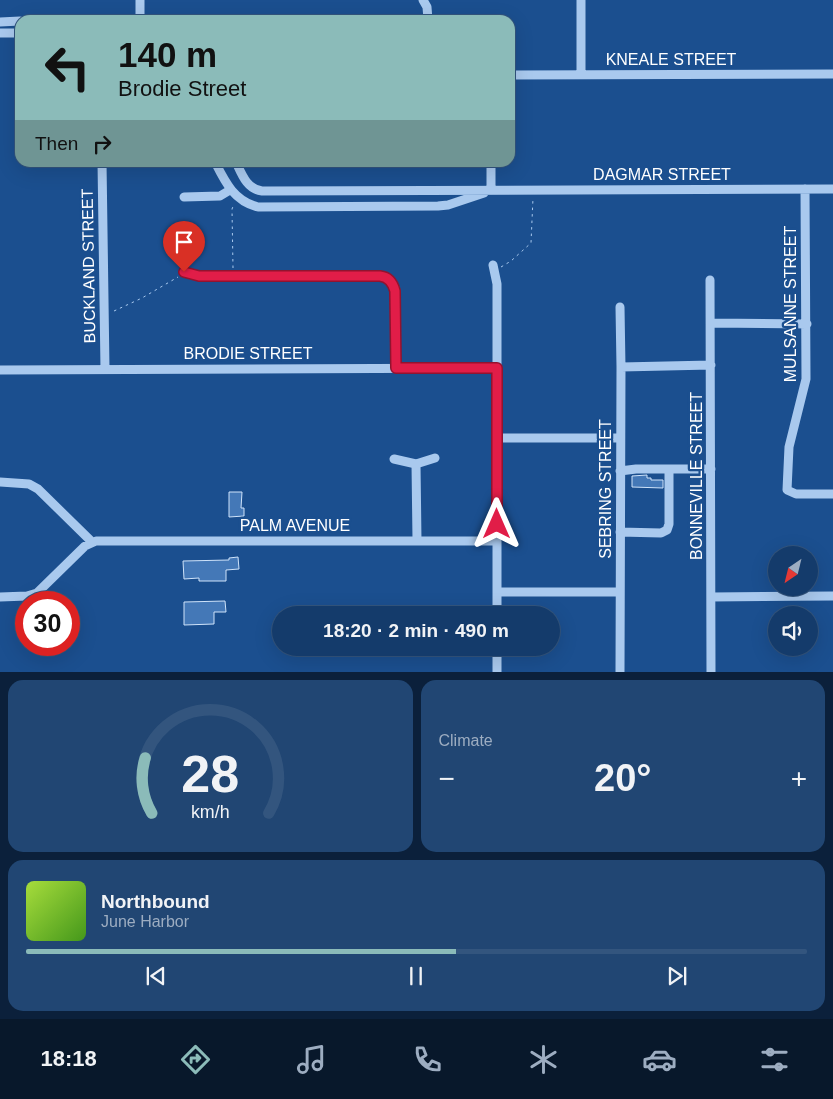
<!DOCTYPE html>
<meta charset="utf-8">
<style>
body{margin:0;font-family:Arial,sans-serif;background:#214673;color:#f1f3f6;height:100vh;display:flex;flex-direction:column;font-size:19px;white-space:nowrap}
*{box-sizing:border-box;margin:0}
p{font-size:16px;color:#9dadc1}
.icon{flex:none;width:28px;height:28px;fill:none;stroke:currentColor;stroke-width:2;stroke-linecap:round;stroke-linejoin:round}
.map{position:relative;height:672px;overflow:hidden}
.drawer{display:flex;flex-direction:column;gap:8px;padding:8px;background:#0b203b;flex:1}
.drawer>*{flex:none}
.guide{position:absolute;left:15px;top:15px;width:500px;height:152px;border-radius:15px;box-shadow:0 5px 20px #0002,0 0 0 1px #33557e;background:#8bbbb9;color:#111;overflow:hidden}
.needle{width:32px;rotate:215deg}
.controls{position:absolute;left:768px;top:546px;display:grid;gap:10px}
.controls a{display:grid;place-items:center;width:50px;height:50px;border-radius:50%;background:#143b6b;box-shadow:0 5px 20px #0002,0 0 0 1px #33557e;font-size:25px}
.speed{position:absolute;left:15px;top:591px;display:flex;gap:10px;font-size:25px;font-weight:700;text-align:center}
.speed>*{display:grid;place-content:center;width:65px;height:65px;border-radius:50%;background:#143b6b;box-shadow:0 5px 20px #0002,0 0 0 1px #33557e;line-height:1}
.speed .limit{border:8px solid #d22;background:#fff;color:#111}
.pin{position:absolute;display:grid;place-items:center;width:42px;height:42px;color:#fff;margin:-51px -21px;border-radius:50% 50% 50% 0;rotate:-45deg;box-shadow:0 0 5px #0007}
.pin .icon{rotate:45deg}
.me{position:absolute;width:55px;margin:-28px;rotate:0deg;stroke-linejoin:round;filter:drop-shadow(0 0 4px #0008)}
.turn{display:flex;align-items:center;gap:18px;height:105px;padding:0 20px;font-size:22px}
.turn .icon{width:65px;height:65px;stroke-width:2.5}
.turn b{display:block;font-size:35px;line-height:42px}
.then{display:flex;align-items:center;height:48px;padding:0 20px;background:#0003;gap:10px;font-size:19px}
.big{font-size:38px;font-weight:800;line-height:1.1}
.drawer .card{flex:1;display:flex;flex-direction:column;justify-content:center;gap:8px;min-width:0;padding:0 18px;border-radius:15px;background:#214673}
.drawer .dial{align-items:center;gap:0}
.dial svg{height:130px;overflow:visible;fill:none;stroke:#33557e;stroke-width:7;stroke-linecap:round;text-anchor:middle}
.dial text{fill:#f1f3f6;stroke:none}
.song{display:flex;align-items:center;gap:15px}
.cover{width:60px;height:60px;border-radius:8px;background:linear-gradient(135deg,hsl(80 70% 55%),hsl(100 70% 35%))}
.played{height:5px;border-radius:2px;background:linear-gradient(90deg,#8bbbb9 55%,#33557e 55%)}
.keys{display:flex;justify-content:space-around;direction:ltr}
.heat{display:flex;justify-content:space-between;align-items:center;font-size:28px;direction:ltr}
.drawer .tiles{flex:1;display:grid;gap:8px;grid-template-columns:1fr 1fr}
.card:last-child{grid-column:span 2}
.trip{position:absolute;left:272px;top:606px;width:288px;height:50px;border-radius:25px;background:#143b6b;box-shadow:0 5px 20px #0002,0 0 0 1px #33557e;font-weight:800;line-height:50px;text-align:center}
.tabs{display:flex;height:80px;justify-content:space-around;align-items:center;background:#08182b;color:#9dadc1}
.tabs .icon{width:35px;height:35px}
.tabs .current{color:#8bbbb9}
.tabs b{font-size:22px;color:#f1f3f6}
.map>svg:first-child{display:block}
.building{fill:#4478b7;stroke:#cfe3fa}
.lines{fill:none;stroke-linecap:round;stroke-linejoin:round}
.path{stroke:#a9c9ee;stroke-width:1;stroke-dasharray:2.5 4;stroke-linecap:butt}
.minor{stroke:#a9c9ee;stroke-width:9}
.route-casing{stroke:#92132f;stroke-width:12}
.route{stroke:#e11d48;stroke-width:9}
.labels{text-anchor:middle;stroke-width:4.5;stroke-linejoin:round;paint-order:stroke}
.street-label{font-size:16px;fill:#fff;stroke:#1b4f8f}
</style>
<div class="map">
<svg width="833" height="672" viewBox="0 0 833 672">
<rect width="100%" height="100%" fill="#1b4f8f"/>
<path class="building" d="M647 475V478H651V480H663V488L632 487V476Z
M229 492H242L241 508H244V516L229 517Z
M238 557 239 569 226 570V581H199V578L184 579 183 561 229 560V558Z
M225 601 226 612H214V624L184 625V602Z"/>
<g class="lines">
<path class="path" d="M501 267 511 261 531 243 533 198
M233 268 232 209 234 204
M114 311 142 298 178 277"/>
<path class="minor" d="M140 0V20
M423 0 427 7 428 20
M581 0V74
M0 22 20 21
M0 33H20
M510 75 833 74
M102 162 105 369
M215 162C225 182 234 201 258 207L438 206 448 205 484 193
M236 162C242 175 247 189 262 191L833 189
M805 189 806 379 789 447 787 490 796 494H833
M491 190V162
M184 197 220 196 230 190
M493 265 497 284V615
M184 272 199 276 385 277 391 281 395 288 396 368
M710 280 711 672
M620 307 621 367 620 672
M711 323 807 324
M621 367 711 365
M0 370 497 368
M498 438H620
M394 459 416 464 435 458
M416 464 417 540
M620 471 636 469H711
M0 482 29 484 38 489 92 542
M620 532 661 533 667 530 669 524V469
M497 592H620
M0 597 27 596 37 593 85 546 96 541H497
M711 597 833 596
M497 672V648"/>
</g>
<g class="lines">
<defs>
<path id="route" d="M184 272 199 276H380C389 277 393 283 395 291L396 368H497V524"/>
</defs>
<use href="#route" class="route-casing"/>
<use href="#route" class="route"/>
</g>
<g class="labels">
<g class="street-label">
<text x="671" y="65">KNEALE STREET</text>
<text x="662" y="180">DAGMAR STREET</text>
<text transform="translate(88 266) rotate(-91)" y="6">BUCKLAND STREET</text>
<text transform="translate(790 304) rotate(-90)" y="6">MULSANNE STREET</text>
<text x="248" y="359">BRODIE STREET</text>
<text transform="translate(696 476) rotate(-90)" y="6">BONNEVILLE STREET</text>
<text transform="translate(605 489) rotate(-90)" y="6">SEBRING STREET</text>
<text x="295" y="531">PALM AVENUE</text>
</g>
</g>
</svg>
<div class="controls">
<a><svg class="needle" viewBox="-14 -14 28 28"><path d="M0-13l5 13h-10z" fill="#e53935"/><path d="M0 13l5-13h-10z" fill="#9dadc1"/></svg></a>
<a><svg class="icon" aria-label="sound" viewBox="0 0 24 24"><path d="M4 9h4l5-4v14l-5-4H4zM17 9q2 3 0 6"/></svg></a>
</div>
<div class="speed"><div class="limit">30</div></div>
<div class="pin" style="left:184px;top:272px;background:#d93025"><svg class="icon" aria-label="arrive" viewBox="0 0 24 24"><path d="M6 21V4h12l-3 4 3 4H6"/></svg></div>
<svg class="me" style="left:497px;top:524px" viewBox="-20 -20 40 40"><path d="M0-17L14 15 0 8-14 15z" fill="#e11d48" stroke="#fff" stroke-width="4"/></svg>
<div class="trip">18:20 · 2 min · 490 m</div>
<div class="guide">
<div class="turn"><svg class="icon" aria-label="left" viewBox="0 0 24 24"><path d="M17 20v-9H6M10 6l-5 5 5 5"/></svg><div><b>140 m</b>Brodie Street</div></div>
<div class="then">Then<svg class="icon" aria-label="right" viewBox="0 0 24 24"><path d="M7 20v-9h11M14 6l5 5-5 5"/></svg></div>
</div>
</div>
<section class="drawer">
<div class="tiles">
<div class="card dial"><svg viewBox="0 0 100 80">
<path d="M14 69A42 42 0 1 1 86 69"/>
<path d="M14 69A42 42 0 0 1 10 35" stroke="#8bbbb9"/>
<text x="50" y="56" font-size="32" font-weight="700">28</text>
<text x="50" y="72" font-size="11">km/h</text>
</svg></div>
<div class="card"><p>Climate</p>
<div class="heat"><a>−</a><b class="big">20°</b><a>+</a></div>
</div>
<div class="card">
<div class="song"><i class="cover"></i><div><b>Northbound</b><p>June Harbor</p></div></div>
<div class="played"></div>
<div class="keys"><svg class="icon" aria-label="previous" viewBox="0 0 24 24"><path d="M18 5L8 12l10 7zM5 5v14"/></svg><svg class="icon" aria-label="pause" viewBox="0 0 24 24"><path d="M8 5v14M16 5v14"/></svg><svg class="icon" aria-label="next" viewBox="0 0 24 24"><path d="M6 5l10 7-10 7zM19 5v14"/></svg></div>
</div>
</div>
</section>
<nav class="tabs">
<b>18:18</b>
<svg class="icon current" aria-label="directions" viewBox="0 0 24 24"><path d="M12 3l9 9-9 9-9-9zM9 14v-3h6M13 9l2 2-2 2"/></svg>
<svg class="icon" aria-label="music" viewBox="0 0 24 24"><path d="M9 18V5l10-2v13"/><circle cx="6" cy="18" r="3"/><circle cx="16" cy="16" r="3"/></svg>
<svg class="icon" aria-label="phone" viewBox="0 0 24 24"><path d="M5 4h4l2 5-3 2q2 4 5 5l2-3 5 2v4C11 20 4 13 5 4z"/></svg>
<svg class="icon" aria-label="climate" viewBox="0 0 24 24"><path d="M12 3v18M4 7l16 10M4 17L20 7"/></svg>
<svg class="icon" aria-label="car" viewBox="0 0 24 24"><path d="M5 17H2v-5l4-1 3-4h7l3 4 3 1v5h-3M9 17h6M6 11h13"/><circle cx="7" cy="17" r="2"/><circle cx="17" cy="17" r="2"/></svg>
<svg class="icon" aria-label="filters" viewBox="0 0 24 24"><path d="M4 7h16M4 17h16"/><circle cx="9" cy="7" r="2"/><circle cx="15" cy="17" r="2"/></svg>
</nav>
